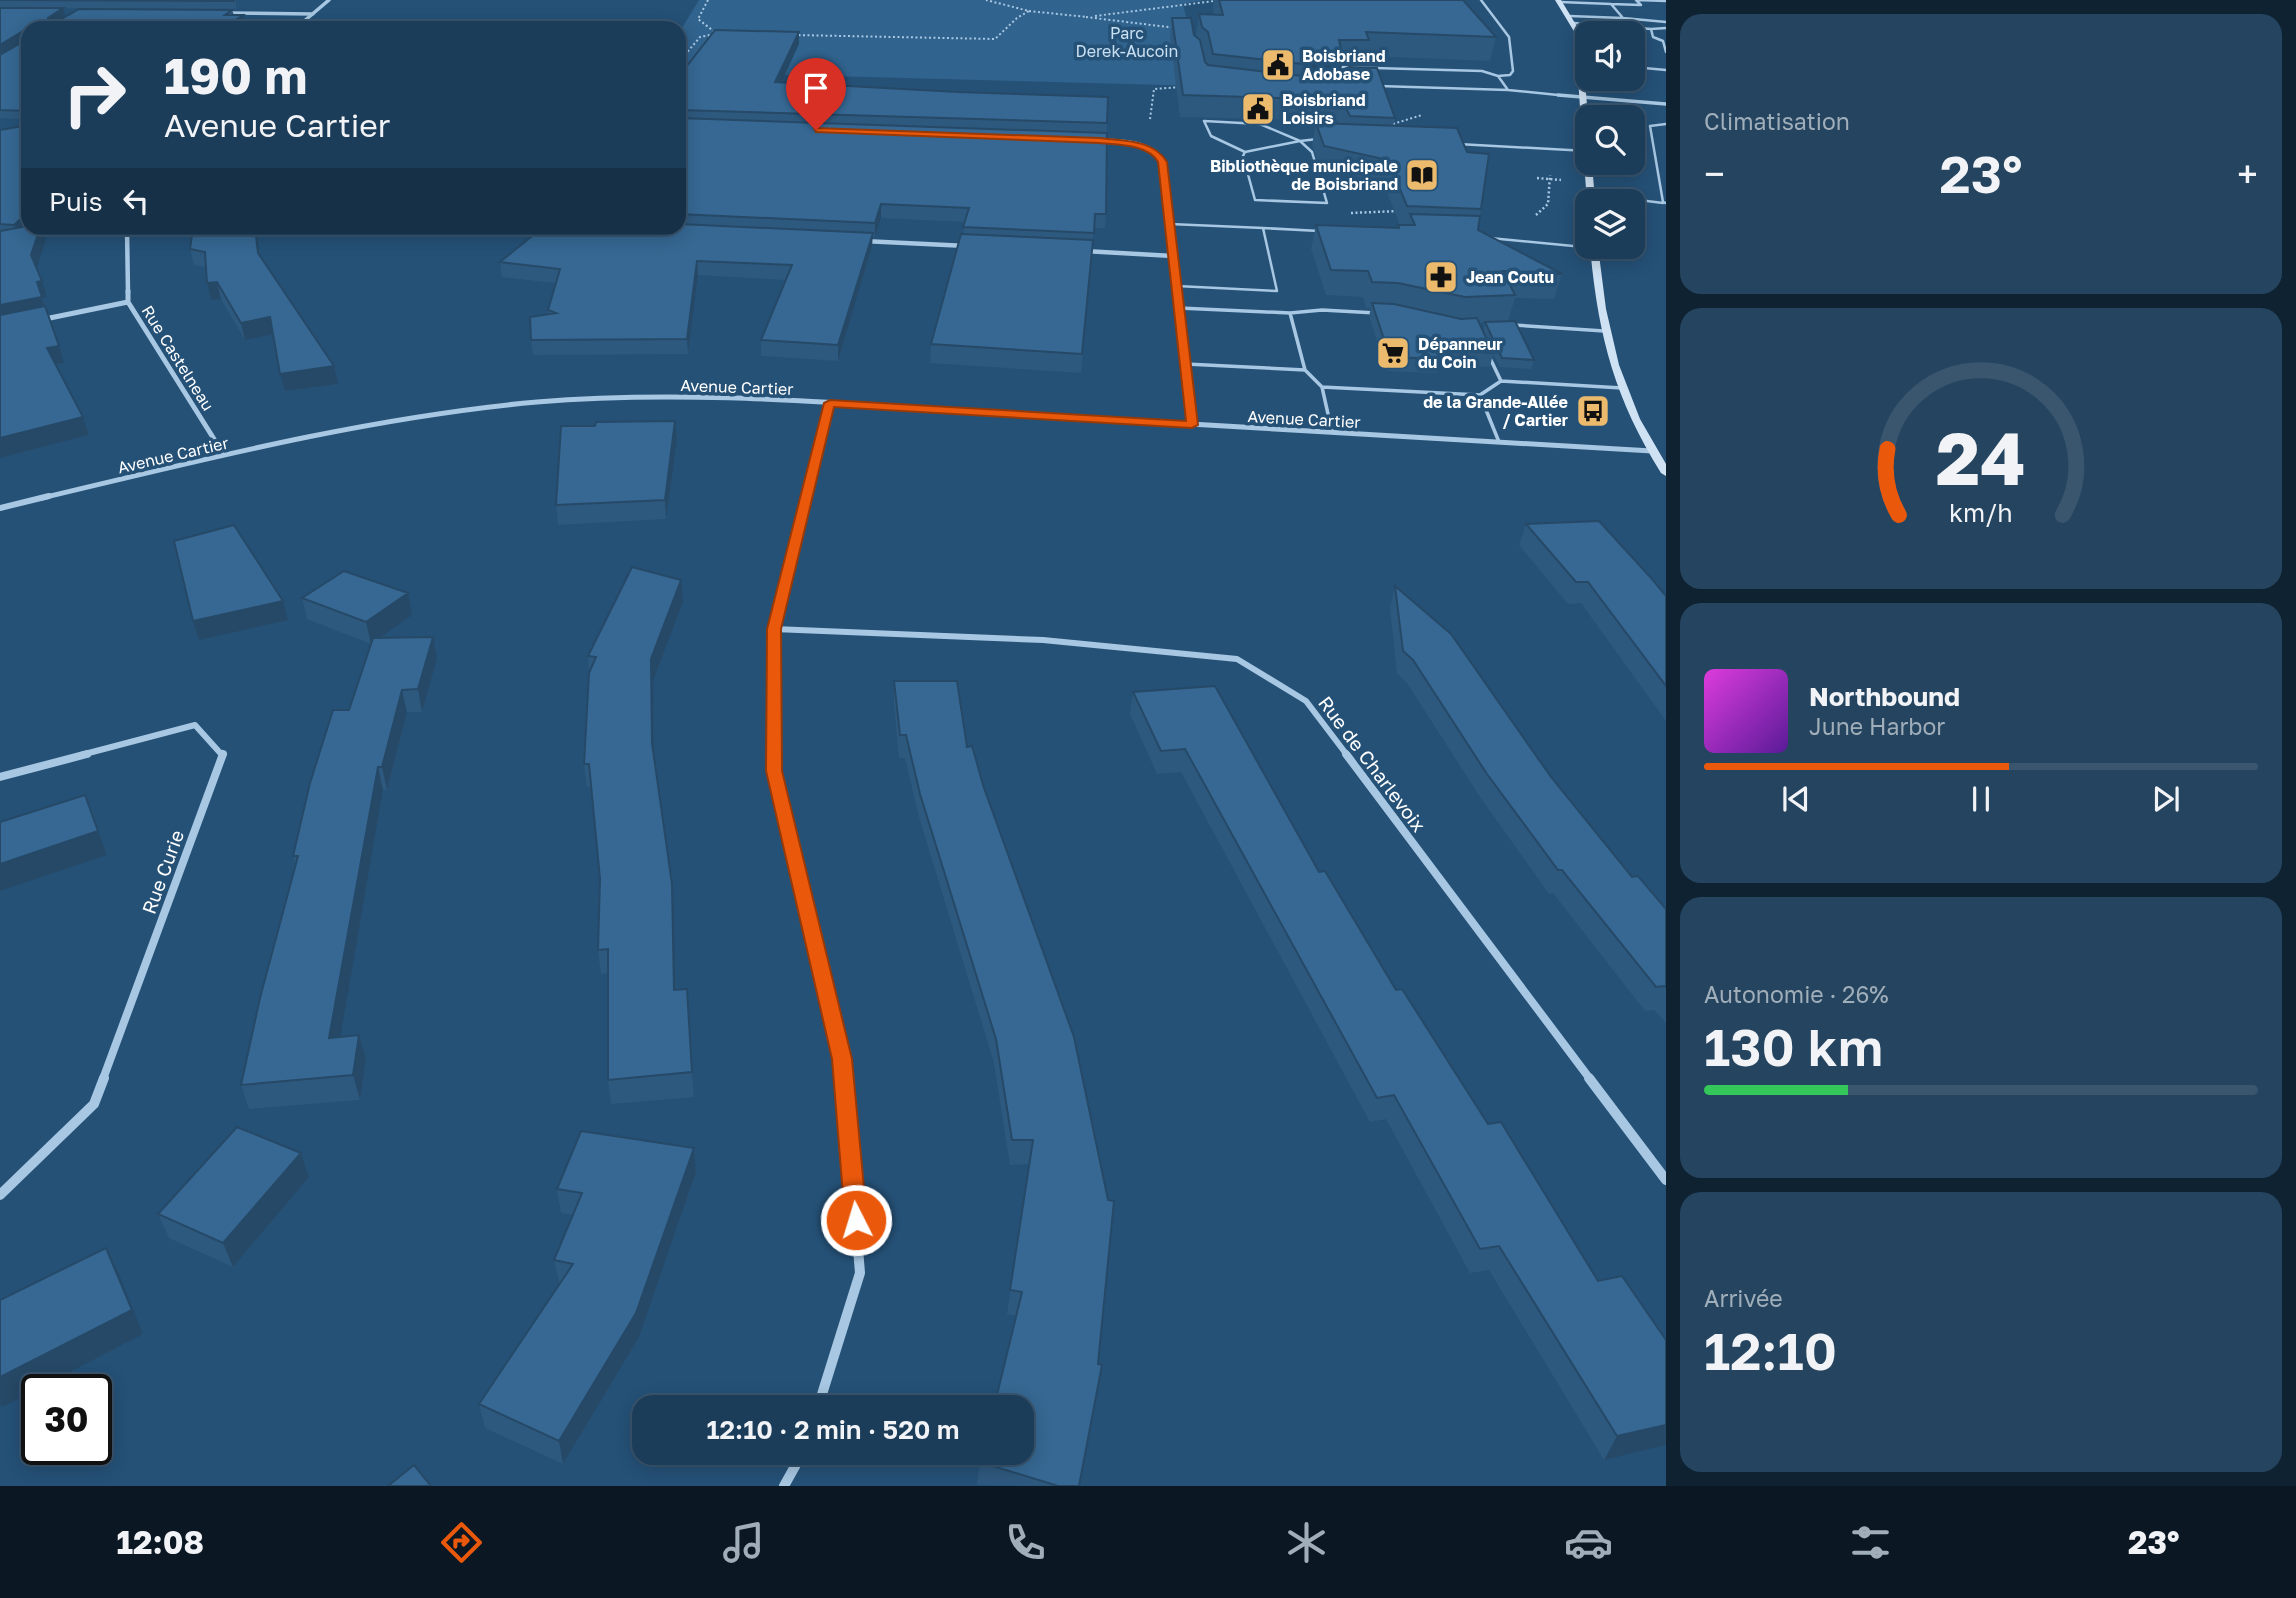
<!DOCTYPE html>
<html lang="fr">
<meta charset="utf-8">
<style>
body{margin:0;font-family:"Golos Text",sans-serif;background:#25445f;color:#f1f3f6;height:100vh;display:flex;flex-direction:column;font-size:26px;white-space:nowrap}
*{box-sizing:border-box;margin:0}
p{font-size:23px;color:#a0aeba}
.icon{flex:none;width:38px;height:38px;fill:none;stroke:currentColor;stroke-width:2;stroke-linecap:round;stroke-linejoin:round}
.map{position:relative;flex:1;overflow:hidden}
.details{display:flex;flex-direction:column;gap:14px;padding:14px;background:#0f2231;width:630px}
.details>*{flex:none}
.banner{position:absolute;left:21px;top:21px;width:665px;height:214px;border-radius:21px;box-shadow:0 4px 18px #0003,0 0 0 2px #3a566f;background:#1c3d59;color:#f1f3f6;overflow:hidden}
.buttons{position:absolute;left:1575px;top:21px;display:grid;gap:14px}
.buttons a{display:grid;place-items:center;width:70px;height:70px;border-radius:14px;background:#1c3d59;box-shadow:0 4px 18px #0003,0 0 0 2px #3a566f;font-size:35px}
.speed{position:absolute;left:21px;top:1374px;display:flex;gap:14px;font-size:35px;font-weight:700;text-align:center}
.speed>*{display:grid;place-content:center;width:91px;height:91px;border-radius:50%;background:#1c3d59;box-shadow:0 4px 18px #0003,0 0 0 2px #3a566f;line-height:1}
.speed .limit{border:4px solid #111;border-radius:10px;background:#fff;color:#111}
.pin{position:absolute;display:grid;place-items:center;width:60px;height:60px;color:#fff;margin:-72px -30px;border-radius:50% 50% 50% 0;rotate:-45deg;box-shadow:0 0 7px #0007}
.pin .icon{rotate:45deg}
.me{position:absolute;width:77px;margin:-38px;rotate:355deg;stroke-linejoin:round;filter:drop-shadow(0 0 5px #0008)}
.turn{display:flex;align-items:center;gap:24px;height:147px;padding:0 28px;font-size:32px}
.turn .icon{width:91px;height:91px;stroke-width:2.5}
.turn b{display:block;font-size:49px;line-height:60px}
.then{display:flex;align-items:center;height:66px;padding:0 28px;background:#0003;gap:14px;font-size:26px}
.big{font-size:52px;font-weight:600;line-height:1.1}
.details .card{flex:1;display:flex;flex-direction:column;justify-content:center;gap:10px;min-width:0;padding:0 24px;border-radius:21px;background:#25445f}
.details .dial{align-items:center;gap:0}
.dial svg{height:182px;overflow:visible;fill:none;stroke:#3a566f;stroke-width:7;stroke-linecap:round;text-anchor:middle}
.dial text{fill:#f1f3f6;stroke:none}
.song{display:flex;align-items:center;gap:21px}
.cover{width:84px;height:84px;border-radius:10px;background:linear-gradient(135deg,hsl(300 70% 55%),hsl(270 70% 35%))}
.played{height:7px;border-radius:4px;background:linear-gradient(90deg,#ea580c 55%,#3a566f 55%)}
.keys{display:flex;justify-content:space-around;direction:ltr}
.heat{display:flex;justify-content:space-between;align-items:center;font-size:38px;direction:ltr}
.charge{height:10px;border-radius:5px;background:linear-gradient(90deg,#34c759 26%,#3a566f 0)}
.trip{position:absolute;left:632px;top:1395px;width:402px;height:70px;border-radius:21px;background:#1c3d59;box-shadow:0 4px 18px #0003,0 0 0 2px #3a566f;font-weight:600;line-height:70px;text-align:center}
.dock{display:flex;height:112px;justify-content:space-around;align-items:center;background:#0b1824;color:#a0aeba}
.dock .icon{width:49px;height:49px}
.dock .current{color:#ea580c}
.dock b{font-size:32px;color:#f1f3f6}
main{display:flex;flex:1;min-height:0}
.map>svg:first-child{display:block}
.green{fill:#30638e}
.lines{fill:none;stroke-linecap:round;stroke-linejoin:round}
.path-far1{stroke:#a7c7e2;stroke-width:2;stroke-dasharray:2 2.5;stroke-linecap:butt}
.path{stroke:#a7c7e2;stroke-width:2.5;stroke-dasharray:2 2.5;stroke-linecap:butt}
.lane-far1{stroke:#a7c7e2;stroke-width:2.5}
.lane{stroke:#a7c7e2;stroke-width:3.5}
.street-far5{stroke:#a7c7e2;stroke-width:3.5}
.street-far4{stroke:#a7c7e2;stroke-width:4.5}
.street-far3{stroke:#a7c7e2;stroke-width:5}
.street-far2{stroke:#a7c7e2;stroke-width:6}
.street-far1{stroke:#a7c7e2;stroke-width:8}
.street{stroke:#a7c7e2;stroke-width:10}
.secondary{fill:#cfe2f3;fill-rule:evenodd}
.wall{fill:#2e597e;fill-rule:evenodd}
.shaded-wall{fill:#264967}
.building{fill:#366893;stroke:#264967;stroke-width:2}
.route{fill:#ea580c;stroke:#983908;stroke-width:2}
.labels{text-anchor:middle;stroke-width:7;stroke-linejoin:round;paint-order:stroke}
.far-park-label{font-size:16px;fill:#c9e0f2;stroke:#255177}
.far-poi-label{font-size:16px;font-weight:bold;fill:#fff;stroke:#255177;text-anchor:start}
.far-street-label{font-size:16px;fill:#fff;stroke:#255177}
.street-label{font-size:19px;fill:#fff;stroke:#255177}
</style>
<main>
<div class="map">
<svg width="1666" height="1486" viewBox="0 0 1666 1486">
<rect width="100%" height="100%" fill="#255177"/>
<path class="green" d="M699 0H1204L1183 4 1202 86 679 72V33Z"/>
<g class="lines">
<path class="path-far1" d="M708 0 698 19 716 33
M1029 11 1087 17
M1095 16 1222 0
M1086 17 1176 28
M794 35 995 39 1017 18 1029 11 986 0
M679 62 700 37 715 34
M1150 119 1154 89 1181 87
M1393 124 1422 115"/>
<path class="path" d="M1537 178 1561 180
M1351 213 1398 211
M1536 215 1548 204 1550 175"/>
<path class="lane-far1" d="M1481 0 1509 37 1513 71 1510 75 1498 76 1508 90
M1637 0 1666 1
M1560 2 1611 4 1623 18 1569 16
M1611 4 1641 5 1636 0
M1623 18 1666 22
M1574 23 1651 29 1653 37 1663 41 1666 52
M1651 29 1666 28
M1338 67 1482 71 1498 76
M1633 67 1666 70
M1379 86 1508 90 1558 95
M1666 124 1650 126 1663 202 1666 203
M1300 141 1318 139
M1458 144 1587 151
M1245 152 1243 156 1255 200 1327 203 1312 152 1300 141
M1245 152 1211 136 1204 121 1260 124 1300 141
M1245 152 1300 141
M1590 194 1663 203
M1170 224 1263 228
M1490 238 1594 248
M1177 286 1277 291 1263 228 1319 231"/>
<path class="lane" d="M1179 308 1290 313 1322 310 1376 313
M1290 313 1305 370 1322 387 1332 432
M1513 325 1604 331
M1186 364 1305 370
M1501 381 1622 388
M1322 387 1480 395 1499 442
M1480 395 1501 381 1489 356"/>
<path class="street-far5" d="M226 13 313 14
M296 28 329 0
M1558 95 1666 104"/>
<path class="street-far4" d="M1099 140C1122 142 1149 140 1163 161L1178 293
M127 228 128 293
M863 241 967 246
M1084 251 1173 256"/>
<path class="street-far3" d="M128 291V302L224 455
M1177 291 1192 425
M40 320 128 302
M42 498C205 459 370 417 537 402 691 389 847 404 1001 413 1218 426 1435 438 1652 451
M806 498 830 403"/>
<path class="street-far2" d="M0 508 49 496
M774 629 1043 640 1237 659 1306 701 1347 755
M81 755 195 725 222 755
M774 755V629L807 496"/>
<path class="street-far1" d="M774 754V771L842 1059 844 1079
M1346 754 1590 1079
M0 777 87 754
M103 1079 223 754"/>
<path class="street" d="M1589 1078 1666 1180
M0 1195 94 1104 104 1078
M818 1407 860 1273 844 1078
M784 1486 803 1452"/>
<path class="secondary" d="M1555 0H1561L1581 33 1588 117 1587 154 1583 152 1575 33Z
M1587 161 1592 163 1595 201H1587L1584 163Z
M1590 247H1598L1606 309 1619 365 1640 419 1666 464V476L1661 473C1614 397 1598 335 1590 247Z"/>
</g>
<path class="wall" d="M0 0H236V9L53 8H63L65 16 232 10 234 15 244 23 236 28H28V120L0 118Z
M1214 0H1463L1496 37 1490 61 1366 56 1365 64H1342L1341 70 1395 118 1393 126 1481 209 1478 230 1562 274 1554 299 1515 298 1508 321 1534 360 1531 369 1500 367 1493 354 1490 367 1439 364 1437 373 1387 371 1369 316 1371 308H1366L1363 297 1326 295 1311 249 1316 225 1397 228 1398 225H1400L1383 183 1320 168 1312 145 1316 123 1339 124 1338 121 1180 117 1170 37 1172 18 1196 37 1199 14 1214 15 1213 9ZM1485 322 1483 331 1479 323Z
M799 44 781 82 1107 123 1106 214 1105 228H1094L1081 373 930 363 931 344 963 234 965 222 881 218 875 237H872V247L838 361 761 356V340L786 280 698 275 688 354 533 355 531 340 548 314V310L556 283 502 277 500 262 679 228V76Z
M28 125V224L26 227 46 239 36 269 47 297 42 298 64 363 56 365 83 417 89 435 0 458V130Z
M193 228H257L260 257 338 384 285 391 273 334 245 340 221 299 211 300 207 283 206 267 194 265 190 249Z
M675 421 677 440 666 519 558 525 556 505 595 426Z
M1526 524 1666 596V721L1581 603 1568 604 1519 545Z
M1395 586 1632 877 1666 909V1023L1654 1010 1645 1011 1553 893 1549 894 1480 797 1407 683 1397 673 1390 608Z
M302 598 412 615 378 638 437 659 422 712H407L387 790H383L340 1037 359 1035 366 1059 360 1100 249 1109 241 1085 296 865 293 856 349 710 371 644 307 619Z
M683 602 653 681 654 756 672 884 674 908 676 990 689 1013 694 1097 611 1104 608 1080V973L601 974 598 950 600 879 591 787H587L584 764 589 672 588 656Z
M894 681 967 747 984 788 1074 1037 1079 1486 977 1485 980 1462 1017 1316 1007 1314 1029 1164 1010 1165 994 1063 919 817 905 758H899L894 704Z
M1133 692 1319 872 1666 1445 1604 1460 1489 1270 1470 1273 1386 1119 1370 1122 1181 772 1157 774 1130 714Z
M694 1148 696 1172 639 1337 563 1464 485 1428 479 1404 560 1285 554 1260 573 1215 561 1213 557 1189Z
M301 1153 309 1177 233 1267 169 1238 158 1214Z"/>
<path class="shaded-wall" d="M63 8 65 16 50 28 48 22V18Z
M243 15 244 23 236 28H224Z
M23 31 26 39 0 55V45Z
M799 32V44L776 94 775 82Z
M1343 57 1339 82 1308 90 1312 65Z
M881 204V218L875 237V223Z
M28 212V224L17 235 14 225Z
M40 228H42L46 239 36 271 31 255Z
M255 228H257L261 269 258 253Z
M873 233 872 247 838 361V345Z
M697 261 698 275 688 354 687 339Z
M42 281 47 297 42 298 47 313 0 323V305L37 282Z
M217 282 221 299 211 300 207 283Z
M270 317 274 334 245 340 241 323Z
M59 346 64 363 52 365 47 348Z
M334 366 338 384 285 391 280 374Z
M83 417 89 435 0 458V438Z
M675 421 677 440 666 519 665 500Z
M681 580 683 602 653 681 654 766 652 743 651 659Z
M408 593 412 615 371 644 366 622Z
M283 601 288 620 199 640 193 621Z
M433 637 437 659 422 712 418 689Z
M402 690 407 712 387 790 382 767Z
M378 767 383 790 336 1062 329 1038Z
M85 795 107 855 0 891V864Z
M672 884 674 908 676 1014 674 990Z
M687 989 689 1013 694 1097 692 1072Z
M359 1035 366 1059 360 1100 353 1075Z
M694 1148 696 1172 639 1337 563 1464 559 1441Z
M301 1153 309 1177 233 1267 223 1243Z
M106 1248 118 1272 143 1334 2 1407 0 1404V1377Z
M1666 1425V1445L1604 1460 1617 1436Z"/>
<path class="building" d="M0 0H234V1Z
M1219 0H1463L1496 37 1366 32 1369 40H1339L1343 57 1326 64 1312 65 1213 54 1208 32 1202 27 1199 14 1223 15Z
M0 8H63L48 18V22L51 25 79 9 232 10 225 15H243L224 28H28V32L23 31 0 45Z
M1172 18H1191L1194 35 1200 40 1205 62 1208 65 1311 77 1327 76 1349 67 1377 68 1395 118 1350 116 1342 100 1183 95Z
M715 30 799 32 775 82 958 92 1108 97 1107 123 679 110V76Z
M28 39V111L0 110V55Z
M679 118 1107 133 1106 214H1095L1094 233 963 227 969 208 881 204 875 223 679 214Z
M1316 123 1457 128 1467 152 1489 154 1481 209 1407 206 1388 160 1324 146Z
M28 125V212L14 225 0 224V130Z
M1410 214 1480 216 1478 230 1562 274 1503 271 1515 295 1465 297 1398 283 1372 282 1368 271 1331 270 1316 225 1399 228 1398 225H1415Z
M679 224 873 233 838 345 761 340 792 265 697 261 687 339 531 340 530 317 556 313 548 310 560 269 500 262 542 228H679Z
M28 226V228H40L31 255 42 281 37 282 42 297 0 305V231Z
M193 228H255L258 253 334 366 280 374 270 317 241 323 217 282 207 283 205 252 190 249Z
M961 234 1093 240 1082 354 931 344Z
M1372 303 1394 304 1461 319 1477 318 1493 353 1436 350 1440 359 1390 357Z
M45 306 59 346 47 348 83 417 0 438V315Z
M1515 321 1534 360 1502 358 1485 322Z
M675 421 665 500 556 505 561 426H595L596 422Z
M1599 521 1652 579 1666 596V686L1588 582H1576L1526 524Z
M234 525 283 601 193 621 174 541Z
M632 567 681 580 651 659 652 743 672 884 674 990 687 989 692 1072 608 1080V949L598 950 600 879 589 764H584L589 673 596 657 588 656Z
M344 571 408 593 366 622 302 598Z
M1395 586 1451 634 1551 777 1632 877 1638 876 1666 909V987L1665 986 1656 987 1562 870H1558L1487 774 1413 660 1403 651Z
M433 637 418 689 402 690 382 767H378L329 1038 359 1035 353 1075 241 1085 260 998 298 856H293L310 783 333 710H349L373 638Z
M894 681H957L967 747 972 746 984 788 1074 1037 1108 1200 1114 1201 1098 1364 1102 1365 1079 1486H1058L980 1462 982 1452H1022V1407H994L1022 1292 1010 1290 1033 1140H1012L996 1039 920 794 906 735H900Z
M1215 686 1319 872 1325 871 1396 990 1402 989 1488 1124 1501 1122 1598 1281 1622 1276 1666 1340V1425L1617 1436 1499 1246 1480 1249 1394 1095 1377 1098 1185 749 1161 751 1133 692Z
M85 795 98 831 0 864V822Z
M237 1127 301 1153 223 1243 158 1214Z
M581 1131 694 1148 636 1313 559 1441 479 1404 573 1264 554 1260 582 1193 557 1189Z
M106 1248 132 1310 0 1377V1300Z
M414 1465 431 1486H388Z"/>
<path class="route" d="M814 128 1099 138C1123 141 1153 139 1167 162L1198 425 1192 428 834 407 781 629 782 771 852 1059 867 1220 863 1226 856 1229 848 1226 845 1220 832 1059 766 771 767 629 824 403 830 400 1186 421 1158 162C1148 144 1118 145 1099 143L816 132Z"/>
<defs>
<symbol id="civic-square" viewBox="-11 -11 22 22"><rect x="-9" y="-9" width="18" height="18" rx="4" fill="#ebba6c" stroke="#255177"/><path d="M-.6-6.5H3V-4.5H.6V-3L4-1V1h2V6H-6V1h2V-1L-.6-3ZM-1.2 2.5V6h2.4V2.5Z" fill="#111"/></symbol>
<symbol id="library-square" viewBox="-11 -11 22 22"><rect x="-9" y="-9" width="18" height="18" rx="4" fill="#ebba6c" stroke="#255177"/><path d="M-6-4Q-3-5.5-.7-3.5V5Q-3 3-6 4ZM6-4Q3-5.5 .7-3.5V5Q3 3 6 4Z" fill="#111"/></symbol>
<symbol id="pharmacy-square" viewBox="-11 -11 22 22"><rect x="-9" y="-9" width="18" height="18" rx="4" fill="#ebba6c" stroke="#255177"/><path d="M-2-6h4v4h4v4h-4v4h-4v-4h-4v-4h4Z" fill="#111"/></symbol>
<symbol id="supermarket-square" viewBox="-11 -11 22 22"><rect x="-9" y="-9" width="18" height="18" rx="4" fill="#ebba6c" stroke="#255177"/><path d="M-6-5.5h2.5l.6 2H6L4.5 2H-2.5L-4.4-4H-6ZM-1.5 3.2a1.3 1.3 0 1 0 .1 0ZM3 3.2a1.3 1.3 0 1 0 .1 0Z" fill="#111"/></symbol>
<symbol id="bus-square" viewBox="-11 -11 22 22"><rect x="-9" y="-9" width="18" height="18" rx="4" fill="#ebba6c" stroke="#255177"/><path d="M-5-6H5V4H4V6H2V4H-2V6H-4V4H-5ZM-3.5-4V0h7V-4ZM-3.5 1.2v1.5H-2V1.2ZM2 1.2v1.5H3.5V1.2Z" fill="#111"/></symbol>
</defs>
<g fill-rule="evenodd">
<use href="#civic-square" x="1259" y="46" width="38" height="38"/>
<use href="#civic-square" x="1239" y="90" width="38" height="38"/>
<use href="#library-square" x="1403" y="156" width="38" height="38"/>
<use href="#pharmacy-square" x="1422" y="258" width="38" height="38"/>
<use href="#supermarket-square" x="1374" y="334" width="38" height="38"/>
<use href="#bus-square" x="1574" y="392" width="38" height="38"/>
</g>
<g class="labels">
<g class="far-park-label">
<text x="1127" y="39">Parc<tspan x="1127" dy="18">Derek-Aucoin</tspan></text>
</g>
<g class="far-poi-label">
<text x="1302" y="62">Boisbriand<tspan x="1302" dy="18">Adobase</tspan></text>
<text x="1282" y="106">Boisbriand<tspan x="1282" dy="18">Loisirs</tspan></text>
<text x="1398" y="172" text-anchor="end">Bibliothèque municipale<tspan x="1398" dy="18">de Boisbriand</tspan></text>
<text x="1466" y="283">Jean Coutu</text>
<text x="1418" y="350">Dépanneur<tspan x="1418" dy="18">du Coin</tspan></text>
<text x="1568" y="408" text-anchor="end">de la Grande-Allée<tspan x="1568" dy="18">/ Cartier</tspan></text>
</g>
<g class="far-street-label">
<text transform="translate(178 358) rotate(58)" y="6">Rue Castelneau</text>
<text transform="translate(737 387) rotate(2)" y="6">Avenue Cartier</text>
<text transform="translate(1304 419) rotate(3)" y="6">Avenue Cartier</text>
<text transform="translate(173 455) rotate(-13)" y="6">Avenue Cartier</text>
</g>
<g class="street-label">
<text transform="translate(1372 764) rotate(53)" y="7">Rue de Charlevoix</text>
<text transform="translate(163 872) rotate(-70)" y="7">Rue Curie</text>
</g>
</g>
</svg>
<div class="buttons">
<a><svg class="icon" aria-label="sound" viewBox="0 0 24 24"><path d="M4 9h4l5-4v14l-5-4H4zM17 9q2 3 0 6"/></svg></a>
<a><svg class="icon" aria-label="search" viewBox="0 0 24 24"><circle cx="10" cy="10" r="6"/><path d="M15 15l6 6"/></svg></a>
<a><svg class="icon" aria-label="layers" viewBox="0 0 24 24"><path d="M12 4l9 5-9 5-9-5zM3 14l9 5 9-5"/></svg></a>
</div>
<div class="speed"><div class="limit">30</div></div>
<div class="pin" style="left:816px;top:130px;background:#d93025"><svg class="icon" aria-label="arrive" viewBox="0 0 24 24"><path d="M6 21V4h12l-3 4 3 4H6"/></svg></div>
<svg class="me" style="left:856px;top:1220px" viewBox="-20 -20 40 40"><circle r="17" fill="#ea580c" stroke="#fff" stroke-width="3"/><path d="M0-11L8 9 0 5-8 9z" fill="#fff"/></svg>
<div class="trip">12:10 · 2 min · 520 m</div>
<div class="banner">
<div class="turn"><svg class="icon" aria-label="right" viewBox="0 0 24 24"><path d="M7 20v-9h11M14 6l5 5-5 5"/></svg><div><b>190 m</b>Avenue Cartier</div></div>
<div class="then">Puis<svg class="icon" aria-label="left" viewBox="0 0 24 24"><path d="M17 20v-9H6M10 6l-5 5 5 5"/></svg></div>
</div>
</div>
<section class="details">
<div class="card"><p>Climatisation</p>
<div class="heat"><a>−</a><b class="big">23°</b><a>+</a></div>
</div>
<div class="card dial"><svg viewBox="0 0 100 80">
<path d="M14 69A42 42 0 1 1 86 69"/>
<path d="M14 69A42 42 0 0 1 9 40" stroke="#ea580c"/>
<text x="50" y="56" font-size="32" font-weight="700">24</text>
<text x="50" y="72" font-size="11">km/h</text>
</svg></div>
<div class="card">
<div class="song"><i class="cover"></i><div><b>Northbound</b><p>June Harbor</p></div></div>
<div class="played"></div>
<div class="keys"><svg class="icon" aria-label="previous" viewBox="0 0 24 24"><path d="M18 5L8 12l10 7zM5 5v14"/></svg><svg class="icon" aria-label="pause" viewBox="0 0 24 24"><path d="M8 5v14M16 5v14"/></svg><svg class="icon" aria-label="next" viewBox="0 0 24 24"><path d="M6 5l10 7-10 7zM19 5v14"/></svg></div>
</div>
<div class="card"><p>Autonomie · 26%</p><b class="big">130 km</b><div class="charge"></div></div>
<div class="card"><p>Arrivée</p><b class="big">12:10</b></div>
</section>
</main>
<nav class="dock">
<b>12:08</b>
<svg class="icon current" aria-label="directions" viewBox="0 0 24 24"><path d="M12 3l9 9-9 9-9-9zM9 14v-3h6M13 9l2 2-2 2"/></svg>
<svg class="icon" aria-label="music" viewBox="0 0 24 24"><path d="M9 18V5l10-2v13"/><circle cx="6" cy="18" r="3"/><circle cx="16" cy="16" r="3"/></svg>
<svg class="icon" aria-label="phone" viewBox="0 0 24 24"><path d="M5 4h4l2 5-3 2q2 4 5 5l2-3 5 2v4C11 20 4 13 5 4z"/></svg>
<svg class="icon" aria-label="climate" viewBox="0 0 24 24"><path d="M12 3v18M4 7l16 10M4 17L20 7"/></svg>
<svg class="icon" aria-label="car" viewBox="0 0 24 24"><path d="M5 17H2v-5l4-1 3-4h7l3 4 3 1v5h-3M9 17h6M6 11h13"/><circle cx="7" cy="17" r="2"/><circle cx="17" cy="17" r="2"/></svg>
<svg class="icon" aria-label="filters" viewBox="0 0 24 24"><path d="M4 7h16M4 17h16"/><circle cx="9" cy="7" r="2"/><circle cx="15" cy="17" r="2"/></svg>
<b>23°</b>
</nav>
